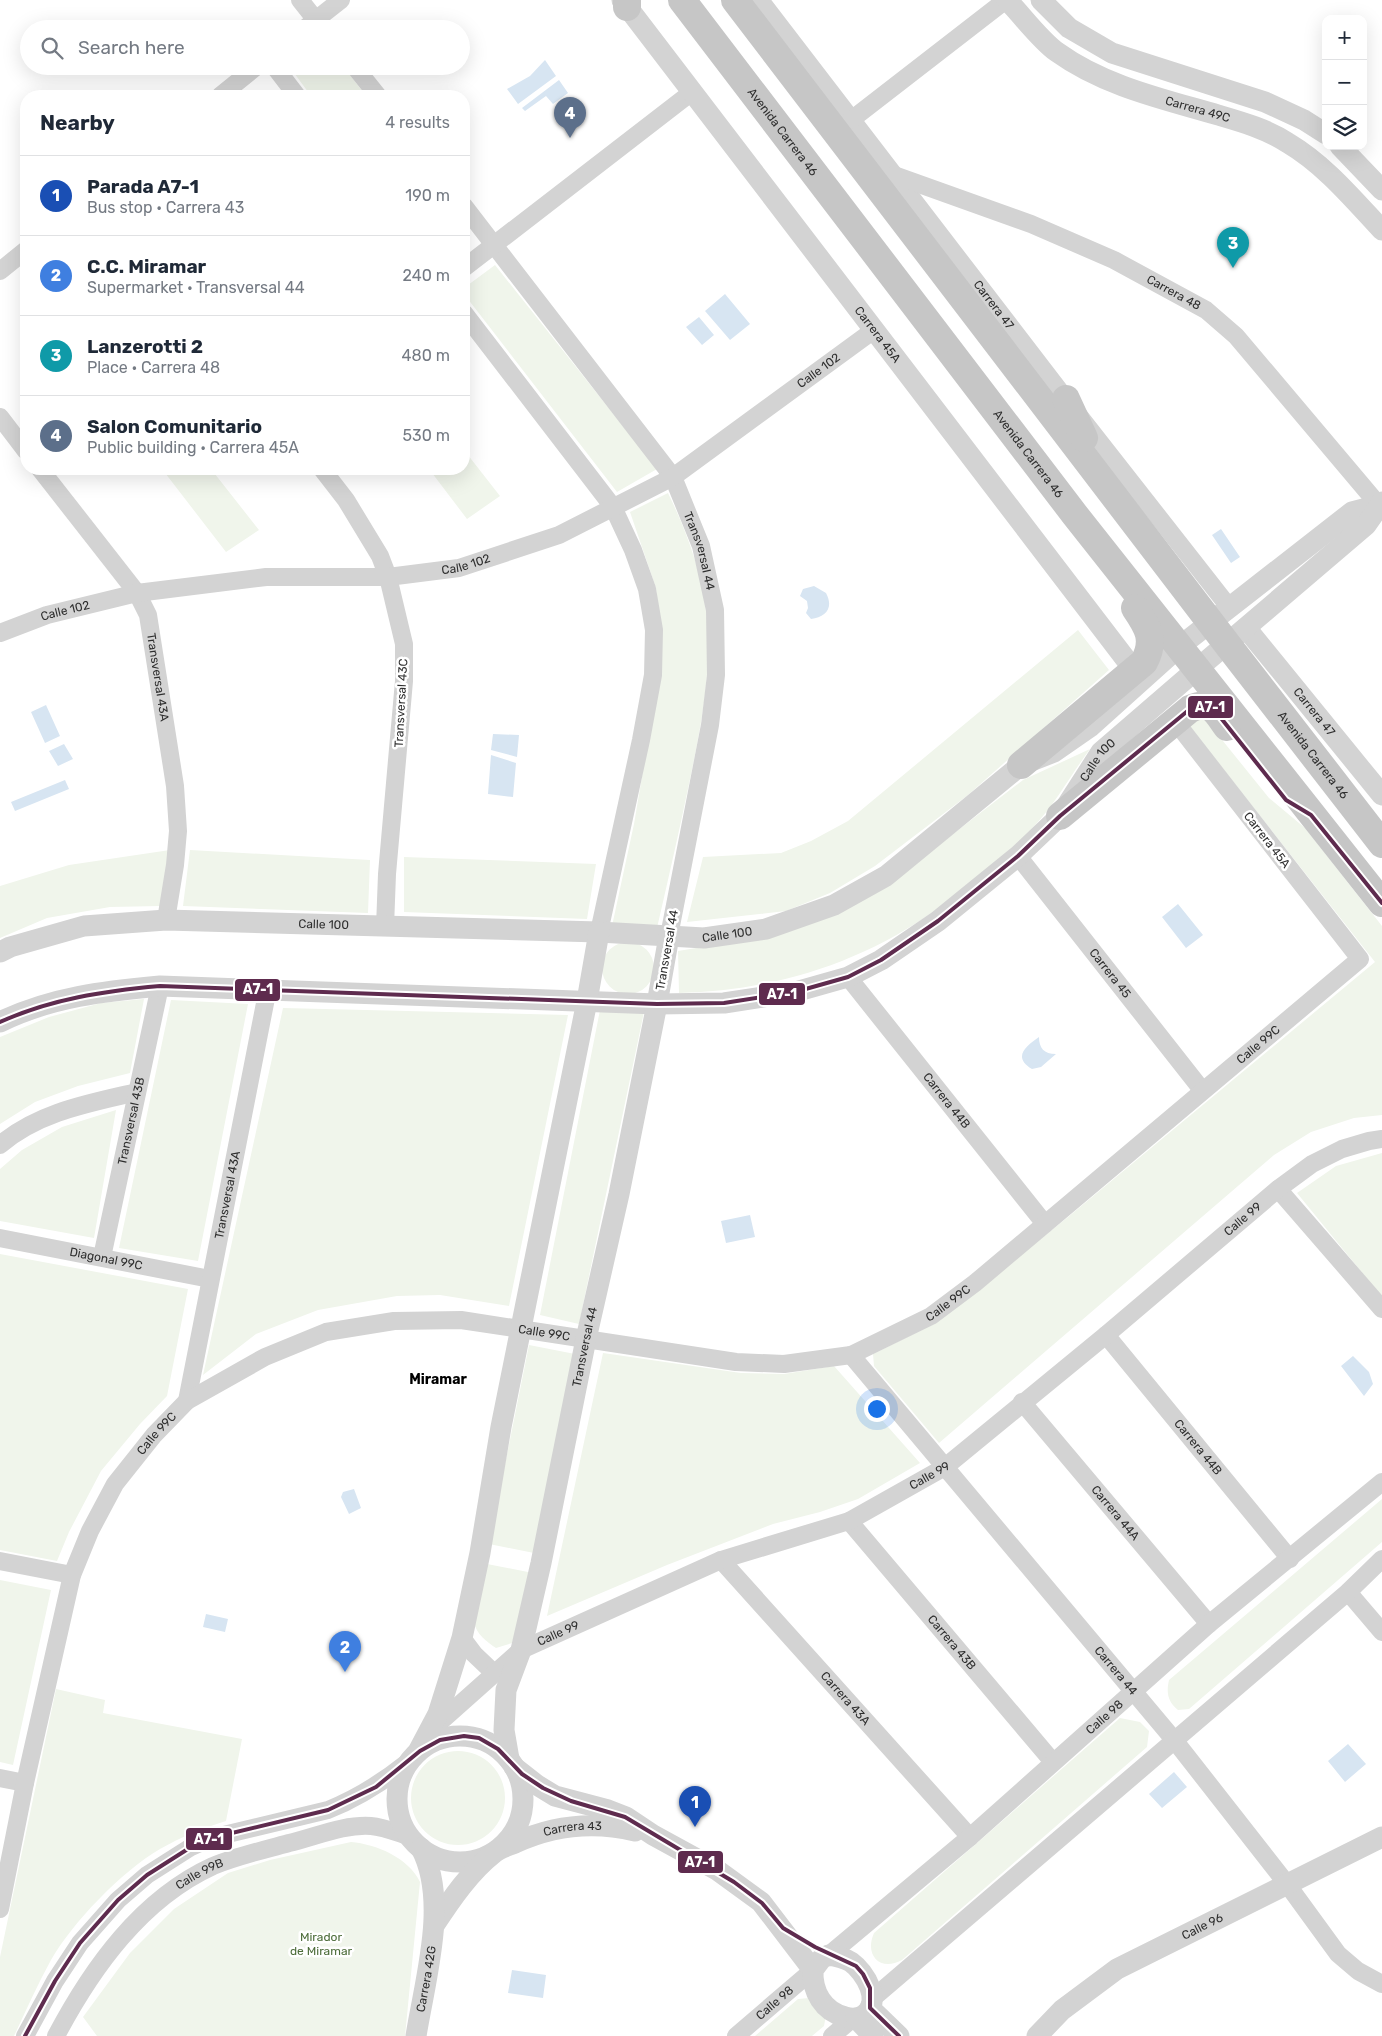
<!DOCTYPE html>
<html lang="en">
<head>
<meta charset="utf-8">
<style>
	:root { --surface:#fff; --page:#f2f2f3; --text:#1f2937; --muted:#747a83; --line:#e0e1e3; --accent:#777 }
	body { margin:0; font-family:Rubik,sans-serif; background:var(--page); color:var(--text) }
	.controls { position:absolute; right:15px; top:15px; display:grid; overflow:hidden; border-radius:10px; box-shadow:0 5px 20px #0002 }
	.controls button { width:45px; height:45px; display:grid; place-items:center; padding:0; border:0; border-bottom:1px solid var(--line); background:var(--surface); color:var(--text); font:25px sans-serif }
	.you { position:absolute; left:876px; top:1408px; width:18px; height:18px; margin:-12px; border:4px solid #fff; border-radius:50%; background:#1a73e8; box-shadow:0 0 0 8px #1a73e833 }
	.badge { display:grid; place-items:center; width:32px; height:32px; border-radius:50%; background:var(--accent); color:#fff; font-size:16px; font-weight:700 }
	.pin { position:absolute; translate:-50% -41px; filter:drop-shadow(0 1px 2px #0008) }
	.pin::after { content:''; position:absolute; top:26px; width:18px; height:15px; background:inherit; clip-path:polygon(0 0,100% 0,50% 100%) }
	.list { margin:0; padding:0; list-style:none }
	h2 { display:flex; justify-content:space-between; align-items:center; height:65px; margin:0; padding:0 20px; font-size:21px }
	h2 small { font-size:16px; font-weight:400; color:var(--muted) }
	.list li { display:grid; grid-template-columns:32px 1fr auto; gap:15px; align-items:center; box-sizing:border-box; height:80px; padding:0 20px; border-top:1px solid var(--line) }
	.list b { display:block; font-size:19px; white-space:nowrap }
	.list p { margin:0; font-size:16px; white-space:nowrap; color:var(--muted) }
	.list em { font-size:16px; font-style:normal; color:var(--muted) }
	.icon { flex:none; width:28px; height:28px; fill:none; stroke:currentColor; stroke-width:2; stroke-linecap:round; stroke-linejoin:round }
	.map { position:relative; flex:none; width:1382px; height:2036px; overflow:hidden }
	.search { position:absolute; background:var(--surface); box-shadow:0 5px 20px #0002; left:20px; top:20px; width:450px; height:55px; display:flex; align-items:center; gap:12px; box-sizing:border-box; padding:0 18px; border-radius:28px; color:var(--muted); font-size:19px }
	.panel { position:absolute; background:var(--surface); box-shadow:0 5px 20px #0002; left:20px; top:90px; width:450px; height:385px; border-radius:20px }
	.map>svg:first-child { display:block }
	.green { fill:#f0f5eb }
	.water { fill:#d7e5f2 }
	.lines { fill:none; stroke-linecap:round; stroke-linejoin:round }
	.minor { stroke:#d3d3d3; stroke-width:18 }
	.tertiary { stroke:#d3d3d3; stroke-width:21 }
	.primary { stroke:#c6c6c6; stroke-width:28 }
	.bus-1-casing { stroke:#fff; stroke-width:8 }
	.bus-1 { stroke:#5e2b4e; stroke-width:4 }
	.labels { text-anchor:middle; stroke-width:5; stroke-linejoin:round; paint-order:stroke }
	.street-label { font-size:12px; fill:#2e2e2e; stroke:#fff }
	.park-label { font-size:12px; fill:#4c6c39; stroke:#fff }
	.neighbourhood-label { font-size:14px; font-weight:bold; fill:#000; stroke:#fff }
	.line-badge { stroke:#fff; stroke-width:2 }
	.badge-label { font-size:14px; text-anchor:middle; font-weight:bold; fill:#fff }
</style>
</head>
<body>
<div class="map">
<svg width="1382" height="2036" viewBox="0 0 1382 2036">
	<rect width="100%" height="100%" fill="#fff"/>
	<path class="green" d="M 289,66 L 343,66 L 366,96 L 311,96 Z
		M 495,265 L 657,469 L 617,492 L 464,294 L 464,288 Z
		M 464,450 L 500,496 L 467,519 L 429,469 L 464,469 Z
		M 162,469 L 211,469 L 259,530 L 226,552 Z
		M 668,493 C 686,530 701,570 706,611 C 713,669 701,727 689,784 C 679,832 668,880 657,928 L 612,926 L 634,824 L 660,670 L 660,630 L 656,588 L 630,512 Z
		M 1078,630 L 1109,670 L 968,795 L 875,866 L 830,893 L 786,911 L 687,922 L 703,857 L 781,853 L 811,841 L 848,821 Z
		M 1198,718 L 1206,720 L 1269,798 L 1305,828 L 1382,926 L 1382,1115 L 1354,1118 L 1311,1132 L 1274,1155 L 939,1443 L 874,1366 L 873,1354 L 936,1323 L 1068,1217 L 1375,962 L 1187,723 Z
		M 1090,749 C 1072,773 1057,801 1037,823 C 1020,843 998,859 978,876 C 964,887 951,899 937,909 C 861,964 771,991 679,993 L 678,951 L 768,936 L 878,892 L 1023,780 Z
		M 170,850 L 161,906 L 110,907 L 47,918 L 0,938 L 0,886 L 69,865 Z
		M 190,850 L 370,860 L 368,913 L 183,906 Z
		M 404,857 L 596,864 L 587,919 L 404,912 Z
		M602 968a26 26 0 1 1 52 0a26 26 0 1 1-52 0Z
		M 144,999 L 130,1073 L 78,1086 L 35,1102 L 0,1124 L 0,1037 L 49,1017 L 101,1003 Z
		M 171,1000 L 248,1004 L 198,1261 L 119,1248 Z
		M 283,1008 L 568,1015 L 509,1306 L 440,1295 L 397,1296 L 318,1310 L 256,1334 L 203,1375 Z
		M 600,1010 L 644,1012 L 579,1324 L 540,1315 Z
		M 116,1110 L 94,1238 L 0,1221 L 0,1169 L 22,1150 L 62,1127 Z
		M 1382,1153 L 1382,1297 L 1297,1193 L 1336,1166 Z
		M 0,1254 L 188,1289 L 167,1396 L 140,1424 L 101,1471 L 69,1532 L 57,1561 L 0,1550 Z
		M 529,1345 L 575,1354 L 534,1553 L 489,1544 Z
		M 603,1353 L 741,1373 L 784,1374 L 834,1366 L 920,1463 L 858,1499 L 820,1512 L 773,1524 L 667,1565 L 547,1616 Z
		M 1382,1499 L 1382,1542 L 1189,1709 L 1178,1710 C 1168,1702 1166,1693 1169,1680 Z
		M 487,1564 L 533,1573 L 512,1643 L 496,1648 C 487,1642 476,1634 474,1622 C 473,1613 485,1575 487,1564 Z
		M 0,1580 L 51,1590 L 13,1765 L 0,1762 Z
		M 56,1689 L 105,1700 L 103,1713 L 242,1739 L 226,1821 C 203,1828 181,1837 160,1849 C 122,1871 72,1923 51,1960 C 37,1985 26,2011 14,2036 L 0,2036 L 0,1957 Z
		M 1120,1718 L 1140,1722 L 1149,1731 L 1147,1747 L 902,1960 C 880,1972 864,1955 874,1933 Z
		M411 1798a47 47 0 1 1 94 0a47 47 0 1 1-94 0Z
		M 351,1842 C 376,1844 409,1858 420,1882 L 405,2036 L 97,2036 L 83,2017 L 130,1953 L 174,1909 L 228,1873 L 270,1860 Z
		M 809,1998 L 826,2015 L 824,2026 L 812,2036 L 755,2036 L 798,1999 Z"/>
	<path class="water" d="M 545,60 L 556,76 L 518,104 L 507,89 L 530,76 Z
		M 559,80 L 568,93 L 553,104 L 546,96 L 525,111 L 522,108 Z
		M 725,294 L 750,324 L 730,340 L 705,311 Z
		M 699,317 L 714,335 L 702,345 L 686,327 Z
		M 1221,529 L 1240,557 L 1231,563 L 1212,535 Z
		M 814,586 L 826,593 C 834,608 826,617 811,619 L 806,613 L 808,608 L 807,601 L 800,596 L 803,589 Z
		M 46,705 L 60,736 L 45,743 L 31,712 Z
		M 493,734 L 519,735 L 517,757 L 491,750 Z
		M 64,744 L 73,759 L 58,766 L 49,751 Z
		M 491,755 L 516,763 L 513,797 L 488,794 Z
		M 65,780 L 69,789 L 15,811 L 11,802 Z
		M 1178,904 L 1203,935 L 1186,948 L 1162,917 Z
		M 1039,1037 C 1039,1048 1044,1054 1056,1054 L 1041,1067 L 1032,1069 C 1012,1057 1026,1046 1039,1037 Z
		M 750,1215 L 755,1237 L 726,1243 L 721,1221 Z
		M 1353,1356 L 1369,1372 L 1373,1384 L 1364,1396 L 1341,1366 Z
		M 354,1489 L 361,1508 L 349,1514 L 341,1497 L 343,1492 Z
		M 206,1614 L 228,1619 L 225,1632 L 203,1627 Z
		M 1348,1744 L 1366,1764 L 1345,1782 L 1328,1761 Z
		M 1174,1772 L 1187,1787 L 1162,1808 L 1149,1794 Z
		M 512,1970 L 546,1975 L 543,1998 L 508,1993 Z"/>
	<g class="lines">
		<g class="minor">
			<path d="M 300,0 L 323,29"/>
			<path id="s1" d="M 760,0 L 1066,399 L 1229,607"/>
			<path d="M 304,29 L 341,0"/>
			<path d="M 274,66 L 297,96"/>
			<path d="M 354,66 L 378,96"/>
			<path d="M 220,96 L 257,66"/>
			<path d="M 851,120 L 1006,0"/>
			<path id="s2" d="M 894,175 L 1031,224 L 1114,260 L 1206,310 L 1236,336 L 1382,509"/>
			<path id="s3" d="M 464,206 L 673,477 L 701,546 L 715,610 L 716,675 L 710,725 L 669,936"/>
			<path d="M 464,268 L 692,92"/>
			<path d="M 0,271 L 26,250"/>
			<path d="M 464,313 L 613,507 L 633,550 L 647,589 L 654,630 L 653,675 L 641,740 L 599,932"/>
			<path d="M 0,417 L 26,451"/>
			<path id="s4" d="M 40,469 L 137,593 L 148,615 L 175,786 L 178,831 L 175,865 L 166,920"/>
			<path d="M 322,469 L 346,500 L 380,556 L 388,577 L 404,644 L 404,681 L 387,874 L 385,927"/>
			<path id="s5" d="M 0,633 L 47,615 L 137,593 L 266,577 L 388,577 L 459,568 L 559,535 L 673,477 L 874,330"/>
			<path id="s6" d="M 1018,856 L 1202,1090"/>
			<path id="s7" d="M 848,977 L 1045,1224"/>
			<path d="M 0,1145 C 38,1112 90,1103 137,1092"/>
			<path d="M 1278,1189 L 1382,1309"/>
			<path id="s8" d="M 0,1238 L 210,1279"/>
			<path id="s9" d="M 102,1257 L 160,986"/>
			<path id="s10" d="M 1106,1335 L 1290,1559"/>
			<path id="s11" d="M 851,1355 L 1175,1741 L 1287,1884 L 1338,1954 L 1358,1971 L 1382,1984"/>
			<path id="s12" d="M 187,1401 L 268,988"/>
			<path id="s13" d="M 1022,1402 L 1209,1624"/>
			<path id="s14" d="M 849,1521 L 1053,1762"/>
			<path id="s15" d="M 721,1560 L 970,1837"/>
			<path d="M 0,1561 L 72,1575"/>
			<path d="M 1348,1592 L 1382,1632"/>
			<path d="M 462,1638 L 474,1654 L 494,1673"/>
			<path id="s16" d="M 431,1730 L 521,1650 L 721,1560 L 849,1521 L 945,1467 L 1106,1335 L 1278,1189 L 1312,1164 L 1342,1149 L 1369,1141 L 1382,1139"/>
			<path d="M 0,1778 L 25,1783"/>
			<path id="s17" d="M 0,1909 L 25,1783 L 72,1575 L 90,1531 L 115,1484 L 154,1435 L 187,1401 L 265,1357 L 326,1332 L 394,1321 L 461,1320 L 736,1362 L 784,1364 L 851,1355 L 931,1316 L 975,1283 L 1360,959 L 1175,721"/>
			<path id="s18" d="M 829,1955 L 970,1837 L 1209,1624 L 1382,1482"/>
			<path d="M 872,1999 L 1348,1592 L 1382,1559"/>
			<path d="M 25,2036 L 55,1981 L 80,1943 L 118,1900 L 147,1875 L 191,1847 L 211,1838 L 328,1810 C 358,1798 383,1782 408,1762"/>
			<path id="s19" d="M 56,2036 C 92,1968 141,1899 213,1866 C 237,1856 264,1850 289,1843 C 315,1837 344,1824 371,1826 C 384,1827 398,1833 411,1837"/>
			<path id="s20" d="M 736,2036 L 813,1970"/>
			<path d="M 832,2036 L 852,2019"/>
		</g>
		<g class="tertiary">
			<path id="s21" d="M 622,0 L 1134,670"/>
			<path id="s22" d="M 1007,0 C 1022,15 1040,40 1057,52 C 1104,86 1163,99 1218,115 C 1242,122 1267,129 1288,143 C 1325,165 1353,199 1382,230"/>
			<path d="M 1041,0 L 1069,28 L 1112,53 L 1265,102 L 1304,120 L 1326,134"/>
			<path d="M 1340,146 L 1382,190"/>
			<path id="s23" d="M 1246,628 L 1382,795"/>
			<path id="s24" d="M 0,952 L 10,947 L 84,926 L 166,920 L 599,932 L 704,938 L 766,929 L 834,905 L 886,876 L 1021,765 L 1054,752 L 1090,727 L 1179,647 L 1352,512 L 1379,505"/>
			<path id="s25" d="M 0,1022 C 51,997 105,991 160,986 L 657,1004 L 724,1003 L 795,992 L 848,977 L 881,960 L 938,921 L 1018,856 L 1060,816 L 1101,752 L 1196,670 L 1366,525 L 1382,502"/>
			<circle cx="460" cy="1799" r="63"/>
			<path d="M 419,1750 L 438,1714 L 462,1638 L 480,1553 L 501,1427 L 587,1001 L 599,932"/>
			<path id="s26" d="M 509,1759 L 504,1730 L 506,1690 L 521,1650 L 541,1563 L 586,1339 L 619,1194 L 657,1004 L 669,936"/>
			<path d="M 514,1767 L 537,1785 L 555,1796 L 608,1810 L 626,1817 L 653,1835 L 717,1870 L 761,1902 L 813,1970"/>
			<path id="s27" d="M 435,1924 C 452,1898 470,1872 494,1853 C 500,1848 508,1846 515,1843 C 554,1825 593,1821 635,1831"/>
			<path d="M 829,1955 C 836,1956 844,1958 851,1962 C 865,1972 883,2002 864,2015 C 858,2019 851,2019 845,2017 C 823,2011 812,1992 813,1970 L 822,1958 Z"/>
			<path d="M 870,2008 L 899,2036"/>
			<path d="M 856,2018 L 873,2036"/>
			<path id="s28" d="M 416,2036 C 425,1979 449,1901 421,1848"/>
			<path id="s29" d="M 1037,2036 L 1062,2010 L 1117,1969 L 1382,1837"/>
		</g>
		<g class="primary">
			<path id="s30" d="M 682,0 L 1075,515 L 1382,903"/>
			<path id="s31" d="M 735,0 L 1227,644 L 1382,844"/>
			<path d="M 627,7 L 627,0"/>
			<path d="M 1066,399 L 1084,438"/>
			<path d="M 1021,765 L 1144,662 C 1156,640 1148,627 1135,608"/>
			<path d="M 1060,816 L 1190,709 C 1211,699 1216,712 1227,727"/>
		</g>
		<g class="bus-1-casing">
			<path id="bus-1" d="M 0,1022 C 51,999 104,991 160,986 L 657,1004 L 724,1003 L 795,992 L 848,977 L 881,960 L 938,921 L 1018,856 L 1060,816 L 1190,709 L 1202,705 L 1213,708 L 1286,800 L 1311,815 L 1382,903
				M 25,2036 L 55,1981 L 80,1943 L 118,1900 L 147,1875 L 191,1847 L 211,1838 L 328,1810 L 376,1787 L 420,1751 L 440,1740 L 464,1736 L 479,1738 L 498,1749 L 522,1774 L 543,1788 L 571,1801 L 625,1817 L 734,1882 L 762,1903 L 783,1928 L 815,1947 L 856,1966 L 863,1974 L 870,1988 L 870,2008 L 899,2036"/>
		</g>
		<use href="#bus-1" class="bus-1"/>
	</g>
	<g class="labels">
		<g class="street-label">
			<text dy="4" stroke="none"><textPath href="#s22" startOffset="225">Carrera 49C</textPath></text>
			<text dy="4" stroke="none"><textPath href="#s30" startOffset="166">Avenida Carrera 46</textPath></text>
			<text dy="4" stroke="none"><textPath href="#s2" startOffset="304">Carrera 48</textPath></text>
			<text dy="4" stroke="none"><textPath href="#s1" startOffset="384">Carrera 47</textPath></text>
			<text dy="4" stroke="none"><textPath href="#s21" startOffset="421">Carrera 45A</textPath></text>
			<text dy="4" stroke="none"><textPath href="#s5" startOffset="880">Calle 102</textPath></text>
			<text dy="4" stroke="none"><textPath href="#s30" startOffset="571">Avenida Carrera 46</textPath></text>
			<text dy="4" stroke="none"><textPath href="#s3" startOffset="421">Transversal 44</textPath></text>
			<text dy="4" stroke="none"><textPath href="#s5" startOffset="474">Calle 102</textPath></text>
			<text dy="4" stroke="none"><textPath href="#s5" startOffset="69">Calle 102</textPath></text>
			<text dy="4" stroke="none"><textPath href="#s4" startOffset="245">Transversal 43A</textPath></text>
			<text transform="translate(401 703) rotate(-87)" y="4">Transversal 43C</text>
			<text dy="4" stroke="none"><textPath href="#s23" startOffset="108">Carrera 47</textPath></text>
			<text dy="4" stroke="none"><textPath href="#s31" startOffset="951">Avenida Carrera 46</textPath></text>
			<text dy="4" stroke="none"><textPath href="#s25" startOffset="1191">Calle 100</textPath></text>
			<text transform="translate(1267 840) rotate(52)" y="4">Carrera 45A</text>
			<text dy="4" stroke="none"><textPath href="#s24" startOffset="328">Calle 100</textPath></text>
			<text dy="4" stroke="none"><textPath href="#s24" startOffset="732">Calle 100</textPath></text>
			<text transform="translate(667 950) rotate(-80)" y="4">Transversal 44</text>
			<text dy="4" stroke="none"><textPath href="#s6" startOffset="149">Carrera 45</textPath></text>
			<text dy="4" stroke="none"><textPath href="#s17" startOffset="1752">Calle 99C</textPath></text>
			<text dy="4" stroke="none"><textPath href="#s7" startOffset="158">Carrera 44B</textPath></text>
			<text dy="4" stroke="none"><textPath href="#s9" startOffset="139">Transversal 43B</textPath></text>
			<text dy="4" stroke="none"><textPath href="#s12" startOffset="210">Transversal 43A</textPath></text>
			<text dy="4" stroke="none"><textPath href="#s16" startOffset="971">Calle 99</textPath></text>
			<text dy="4" stroke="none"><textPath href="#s8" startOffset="108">Diagonal 99C</textPath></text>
			<text dy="4" stroke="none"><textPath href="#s17" startOffset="1348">Calle 99C</textPath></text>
			<text dy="4" stroke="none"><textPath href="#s17" startOffset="928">Calle 99C</textPath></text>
			<text dy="4" stroke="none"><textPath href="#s26" startOffset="422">Transversal 44</textPath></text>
			<text dy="4" stroke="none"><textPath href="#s17" startOffset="508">Calle 99C</textPath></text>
			<text dy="4" stroke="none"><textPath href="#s10" startOffset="145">Carrera 44B</textPath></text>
			<text dy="4" stroke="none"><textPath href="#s16" startOffset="566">Calle 99</textPath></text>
			<text dy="4" stroke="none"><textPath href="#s13" startOffset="145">Carrera 44A</textPath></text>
			<text dy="4" stroke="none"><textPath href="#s16" startOffset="161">Calle 99</textPath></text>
			<text dy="4" stroke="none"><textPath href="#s14" startOffset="159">Carrera 43B</textPath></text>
			<text dy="4" stroke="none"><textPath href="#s11" startOffset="412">Carrera 44</textPath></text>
			<text dy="4" stroke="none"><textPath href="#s15" startOffset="186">Carrera 43A</textPath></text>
			<text dy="4" stroke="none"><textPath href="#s18" startOffset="364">Calle 98</textPath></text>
			<text dy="4" stroke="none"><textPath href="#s27" startOffset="176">Carrera 43</textPath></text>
			<text dy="4" stroke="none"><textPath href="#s19" startOffset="220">Calle 99B</textPath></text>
			<text dy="4" stroke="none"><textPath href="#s29" startOffset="200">Calle 96</textPath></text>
			<text dy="4" stroke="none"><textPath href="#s28" startOffset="58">Carrera 42G</textPath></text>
			<text dy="4" stroke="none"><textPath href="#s20" startOffset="51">Calle 98</textPath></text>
		</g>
		<g class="park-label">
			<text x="321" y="1941">Mirador<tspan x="321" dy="14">de Miramar</tspan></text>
		</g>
		<g class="neighbourhood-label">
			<text x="438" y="1384">Miramar</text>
		</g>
	</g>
	<g class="line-badge">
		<rect x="1187" y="695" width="47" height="24" rx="5" fill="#5e2b4e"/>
		<rect x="234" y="978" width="47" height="24" rx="5" fill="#5e2b4e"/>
		<rect x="758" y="982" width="48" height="24" rx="5" fill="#5e2b4e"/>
		<rect x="185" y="1827" width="48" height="24" rx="5" fill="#5e2b4e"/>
		<rect x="677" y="1850" width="47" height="24" rx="5" fill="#5e2b4e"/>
	</g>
	<g class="badge-label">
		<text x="1210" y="712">A7-1</text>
		<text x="258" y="994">A7-1</text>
		<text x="782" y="999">A7-1</text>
		<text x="209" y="1844">A7-1</text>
		<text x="700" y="1867">A7-1</text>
	</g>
</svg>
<div class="controls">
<button>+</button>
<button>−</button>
<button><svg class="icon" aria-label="layers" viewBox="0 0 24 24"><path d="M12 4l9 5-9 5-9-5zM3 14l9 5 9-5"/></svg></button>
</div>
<div class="you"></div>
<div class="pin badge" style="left:695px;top:1827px;background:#1a4fb4">1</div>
<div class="pin badge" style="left:345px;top:1672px;background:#3f7fe0">2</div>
<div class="pin badge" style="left:1233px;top:268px;background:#0f9aa8">3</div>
<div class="pin badge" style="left:570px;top:138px;background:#5c6f8a">4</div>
<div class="search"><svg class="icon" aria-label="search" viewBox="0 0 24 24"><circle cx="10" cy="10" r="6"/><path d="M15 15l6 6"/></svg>Search here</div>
<section class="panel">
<h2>Nearby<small>4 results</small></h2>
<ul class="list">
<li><span class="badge" style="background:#1a4fb4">1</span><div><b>Parada A7-1</b><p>Bus stop · Carrera 43</p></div><em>190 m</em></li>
<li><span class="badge" style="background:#3f7fe0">2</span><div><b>C.C. Miramar</b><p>Supermarket · Transversal 44</p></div><em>240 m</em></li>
<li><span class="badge" style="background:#0f9aa8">3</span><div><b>Lanzerotti 2</b><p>Place · Carrera 48</p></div><em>480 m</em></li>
<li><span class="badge" style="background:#5c6f8a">4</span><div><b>Salon Comunitario</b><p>Public building · Carrera 45A</p></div><em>530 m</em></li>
</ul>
</section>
</div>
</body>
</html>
